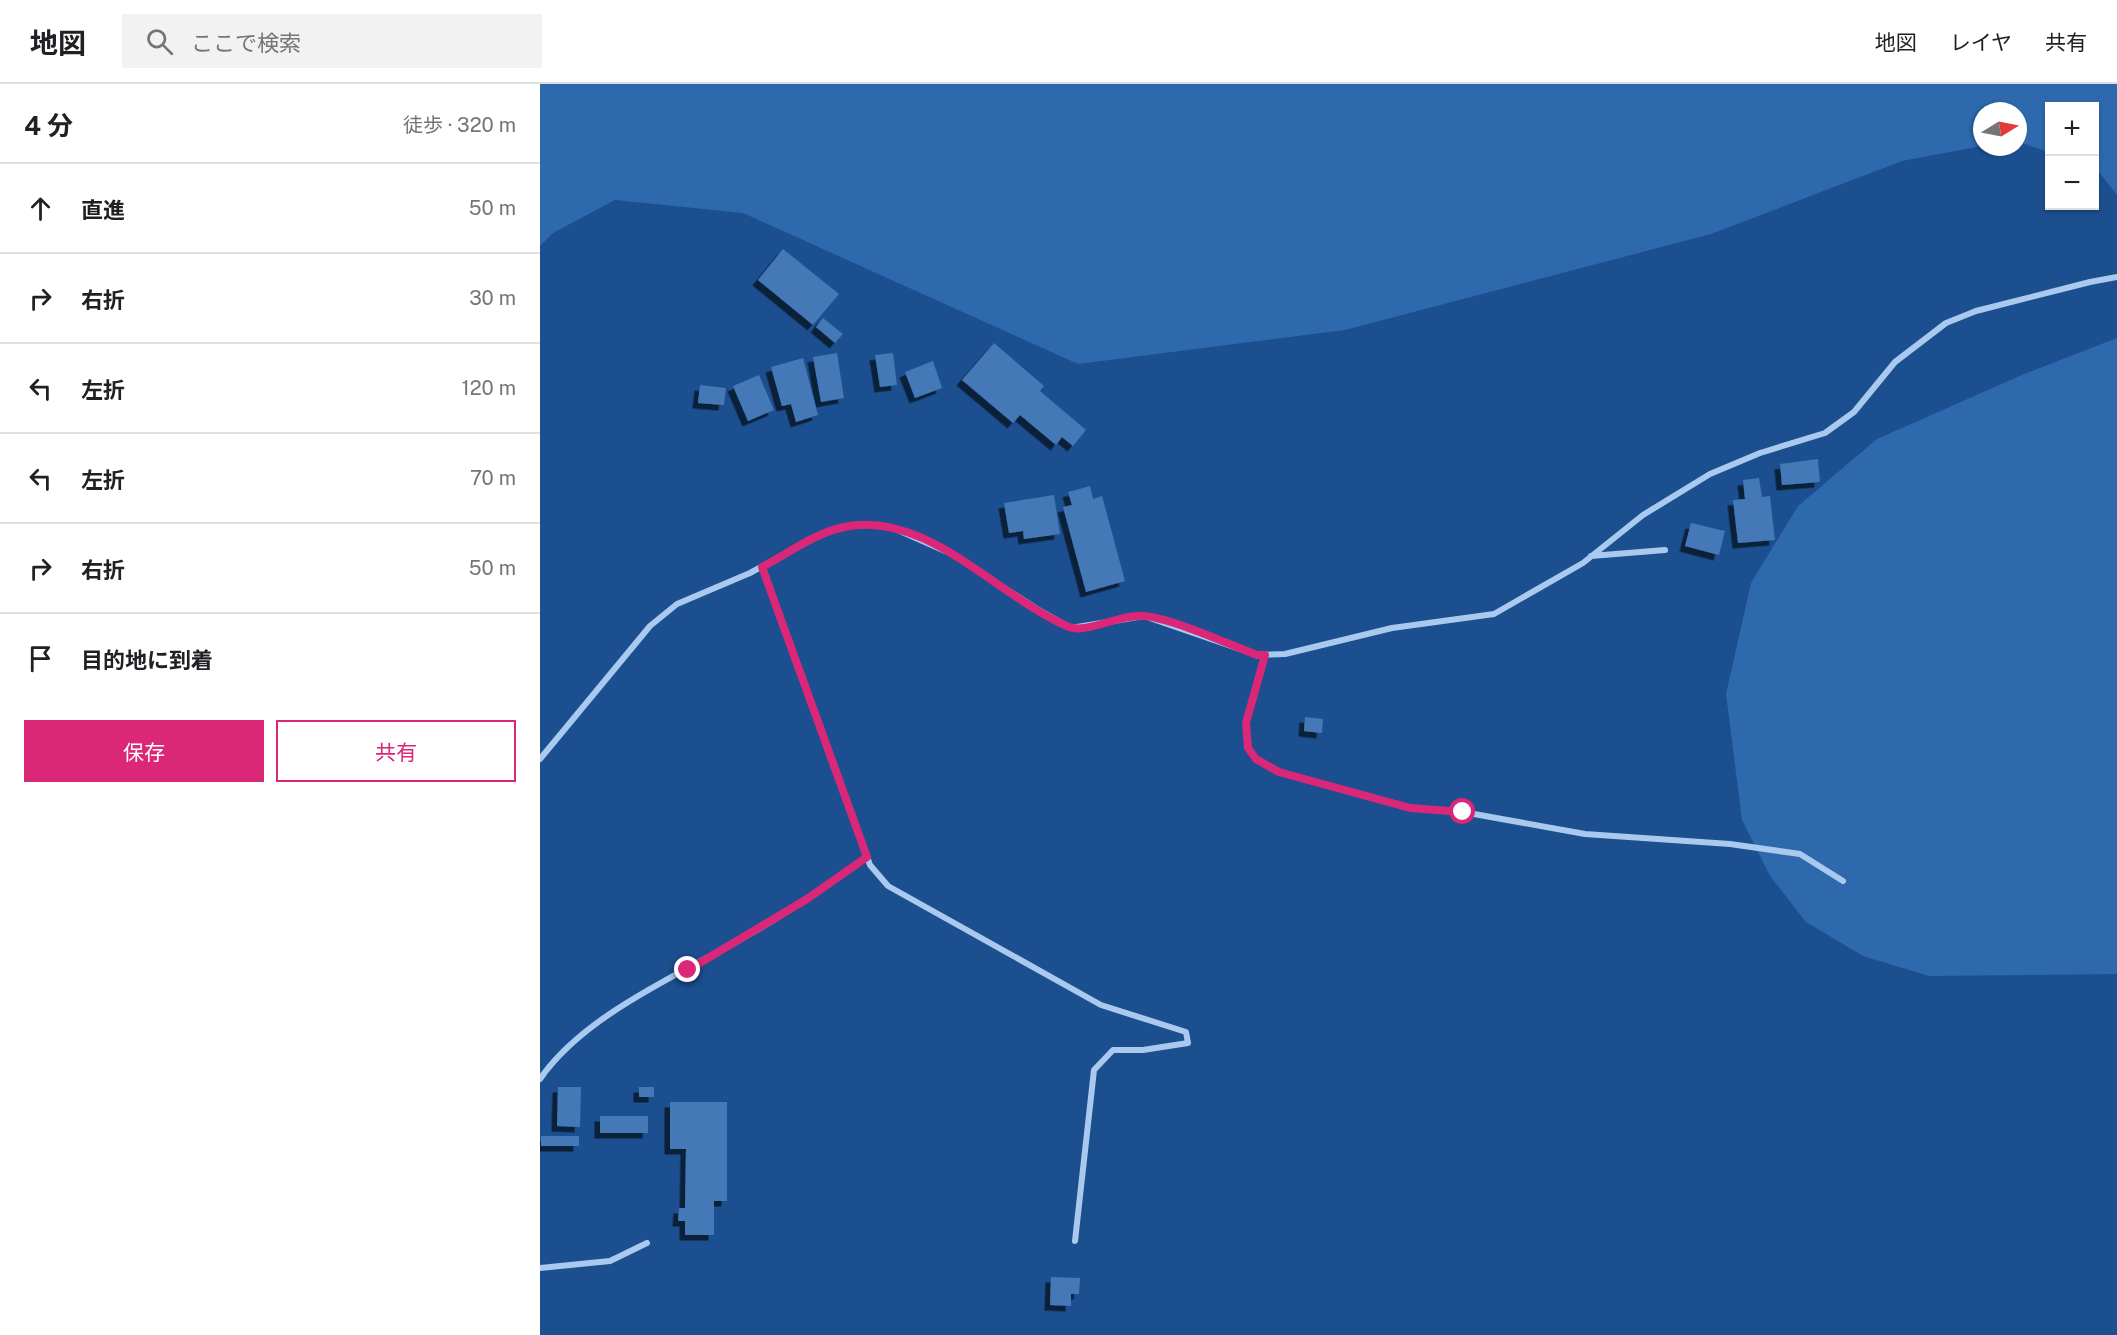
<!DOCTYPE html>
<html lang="ja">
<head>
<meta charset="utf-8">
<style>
	:root { --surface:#fff; --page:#f2f2f2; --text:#202124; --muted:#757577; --line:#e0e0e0; --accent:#db2777 }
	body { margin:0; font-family:"Public Sans","Noto Sans JP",sans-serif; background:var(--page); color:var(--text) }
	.controls { position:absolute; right:18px; top:18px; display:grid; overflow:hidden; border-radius:0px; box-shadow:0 2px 4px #0004 }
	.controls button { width:54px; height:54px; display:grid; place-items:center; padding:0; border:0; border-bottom:2px solid var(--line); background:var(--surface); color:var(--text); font:30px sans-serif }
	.compass { position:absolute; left:1433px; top:18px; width:54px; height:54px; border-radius:50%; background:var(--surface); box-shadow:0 2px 4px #0004; rotate:80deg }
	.stop { position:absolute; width:18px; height:18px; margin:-14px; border:4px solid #db2777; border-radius:50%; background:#fff }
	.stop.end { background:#db2777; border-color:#fff; box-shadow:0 2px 6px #0008 }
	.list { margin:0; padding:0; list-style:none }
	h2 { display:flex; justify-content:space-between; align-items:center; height:78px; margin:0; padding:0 24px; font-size:26px }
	h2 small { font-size:20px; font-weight:400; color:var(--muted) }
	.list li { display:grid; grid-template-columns:39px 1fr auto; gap:18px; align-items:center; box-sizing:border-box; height:90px; padding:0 24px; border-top:2px solid var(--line) }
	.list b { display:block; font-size:22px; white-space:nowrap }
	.list em { font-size:20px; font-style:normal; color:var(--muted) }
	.actions { display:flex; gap:12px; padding:18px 24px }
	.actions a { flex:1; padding:14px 0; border:2px solid var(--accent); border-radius:0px; text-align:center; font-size:21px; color:var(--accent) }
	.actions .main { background:var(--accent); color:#fff }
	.icon { flex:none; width:33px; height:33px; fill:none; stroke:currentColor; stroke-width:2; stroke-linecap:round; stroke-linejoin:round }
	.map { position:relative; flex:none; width:1577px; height:1251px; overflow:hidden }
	header { display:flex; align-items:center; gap:36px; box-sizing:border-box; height:84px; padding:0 30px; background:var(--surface); border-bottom:2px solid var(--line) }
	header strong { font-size:28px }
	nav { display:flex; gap:33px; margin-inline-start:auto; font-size:21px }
	.search { width:420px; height:54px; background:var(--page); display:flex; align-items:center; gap:15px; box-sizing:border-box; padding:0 21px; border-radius:0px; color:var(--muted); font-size:22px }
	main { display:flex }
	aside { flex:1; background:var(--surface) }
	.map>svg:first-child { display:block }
	.green { fill:#2e69ad }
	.building { fill:#4478b7; filter:url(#shadow) }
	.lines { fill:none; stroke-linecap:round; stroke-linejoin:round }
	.minor { stroke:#a9c9ee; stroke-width:6 }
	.route { stroke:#db2777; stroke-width:8 }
</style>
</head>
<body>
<header>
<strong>地図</strong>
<div class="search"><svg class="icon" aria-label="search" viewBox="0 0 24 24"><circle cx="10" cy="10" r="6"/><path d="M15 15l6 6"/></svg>ここで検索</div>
<nav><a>地図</a><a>レイヤ</a><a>共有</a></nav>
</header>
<main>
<aside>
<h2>4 分<small>徒歩 · 320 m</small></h2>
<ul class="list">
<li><svg class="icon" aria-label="ahead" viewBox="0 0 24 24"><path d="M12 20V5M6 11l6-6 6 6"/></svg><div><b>直進</b></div><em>50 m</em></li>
<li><svg class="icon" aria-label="right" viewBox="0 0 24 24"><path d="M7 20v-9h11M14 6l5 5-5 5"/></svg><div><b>右折</b></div><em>30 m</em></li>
<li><svg class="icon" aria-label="left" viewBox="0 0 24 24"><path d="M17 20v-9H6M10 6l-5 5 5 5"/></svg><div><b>左折</b></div><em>120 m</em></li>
<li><svg class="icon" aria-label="left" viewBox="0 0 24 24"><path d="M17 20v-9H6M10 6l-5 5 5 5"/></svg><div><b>左折</b></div><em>70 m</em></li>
<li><svg class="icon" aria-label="right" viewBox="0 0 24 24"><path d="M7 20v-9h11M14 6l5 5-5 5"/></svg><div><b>右折</b></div><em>50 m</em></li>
<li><svg class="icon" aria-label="arrive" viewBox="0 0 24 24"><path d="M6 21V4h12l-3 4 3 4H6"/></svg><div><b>目的地に到着</b></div></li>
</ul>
<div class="actions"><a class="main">保存</a><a>共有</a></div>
</aside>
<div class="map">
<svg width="1577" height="1251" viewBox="0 0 1577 1251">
	<defs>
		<filter id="shadow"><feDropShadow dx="-5.5" dy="5.5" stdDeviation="0" flood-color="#0009"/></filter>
	</defs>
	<rect width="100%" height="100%" fill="#1b4f8f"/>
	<path class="green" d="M 0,0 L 1577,0 L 1577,111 L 1555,83 L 1554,22 L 1510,22 L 1509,68 L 1478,58 L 1478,27 L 1442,27 L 1442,62 L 1362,77 L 1171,150 L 805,246 L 538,280 L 203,129 L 75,116 L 13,149 L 0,162 Z
		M 1577,254 L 1577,890 L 1389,892 L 1323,872 L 1266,838 L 1230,792 L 1202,736 L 1186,610 L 1211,499 L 1258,422 L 1337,355 L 1484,290 Z"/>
	<path class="building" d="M 243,165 L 299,210 L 273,241 L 218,196 Z
		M 283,234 L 303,250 L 295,259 L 276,243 Z
		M 454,259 L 504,302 L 500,307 L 546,346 L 533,362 L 522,353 L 516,361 L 480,331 L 473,339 L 422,296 Z
		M 297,269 L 304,314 L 281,318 L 273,273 Z
		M 353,269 L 357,301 L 340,303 L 335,271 Z
		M 263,274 L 278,331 L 256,338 L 251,320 L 242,322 L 231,283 Z
		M 393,277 L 402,304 L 375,314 L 365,288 Z
		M 219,291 L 234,326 L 208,337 L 193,302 Z
		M 160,301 L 186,304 L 184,321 L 158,319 Z
		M 1278,375 L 1280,398 L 1242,401 L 1240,380 Z
		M 1219,394 L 1222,413 L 1230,412 L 1235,456 L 1198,459 L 1193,416 L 1205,415 L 1203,396 Z
		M 550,402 L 553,415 L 562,412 L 585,497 L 546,508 L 523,423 L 532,421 L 528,408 Z
		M 514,411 L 520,450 L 484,455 L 483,447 L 469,449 L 464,419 Z
		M 1151,439 L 1185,447 L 1179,471 L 1145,462 Z
		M 765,633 L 783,635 L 782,649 L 764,647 Z
		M 18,1003 L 41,1003 L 40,1043 L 17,1042 Z
		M 99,1003 L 114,1003 L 114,1013 L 99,1013 Z
		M 130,1018 L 187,1018 L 187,1117 L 174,1117 L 174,1151 L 145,1151 L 145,1137 L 138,1137 L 139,1124 L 145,1124 L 146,1065 L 130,1065 Z
		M 60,1032 L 108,1032 L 108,1049 L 60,1049 Z
		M 1,1052 L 39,1052 L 39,1062 L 1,1062 Z
		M 511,1193 L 540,1194 L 539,1210 L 531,1210 L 531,1222 L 510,1221 Z"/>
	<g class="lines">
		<path class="minor" d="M 1051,472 L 1125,466
			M 222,483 L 330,781 L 348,802 L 561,921 L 646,948 L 648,959 L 603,966 L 573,966 L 554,986 L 535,1157
			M 725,571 L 706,639 L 708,664 L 716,675 L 739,688 L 871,724 L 923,728 L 1045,750 L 1190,760 L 1260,770 L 1303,797
			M 0,675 L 110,542 L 137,520 L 210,489 L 276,453 L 302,443 L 322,440 L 353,444 L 412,470 L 497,525 L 531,544 L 604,532 L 717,571 L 745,570 L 852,544 L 954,530 L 1043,479 L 1103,431 L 1170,390 L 1220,369 L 1285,349 L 1314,328 L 1355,278 L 1406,239 L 1436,227 L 1550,198 L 1577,193
			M 0,995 C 46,928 148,887 217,846 C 255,824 291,798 327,773
			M 0,1184 L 70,1177 L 107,1159"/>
	</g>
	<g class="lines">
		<path class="route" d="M 148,886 L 267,815 L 327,773 L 222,483 C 249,469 275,449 304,443 C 386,425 459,514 529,543 C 546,550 583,529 605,532 C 637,536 685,559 717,571 L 725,571 L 706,639 L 708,664 L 716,675 L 739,688 L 870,724 L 923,728"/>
	</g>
</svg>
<div class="controls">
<button>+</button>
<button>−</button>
</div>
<svg class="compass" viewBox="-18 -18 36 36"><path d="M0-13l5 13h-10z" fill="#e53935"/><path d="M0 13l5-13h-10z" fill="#757577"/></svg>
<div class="stop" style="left:923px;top:728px"></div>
<div class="stop end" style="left:148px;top:886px"></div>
</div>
</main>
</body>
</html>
